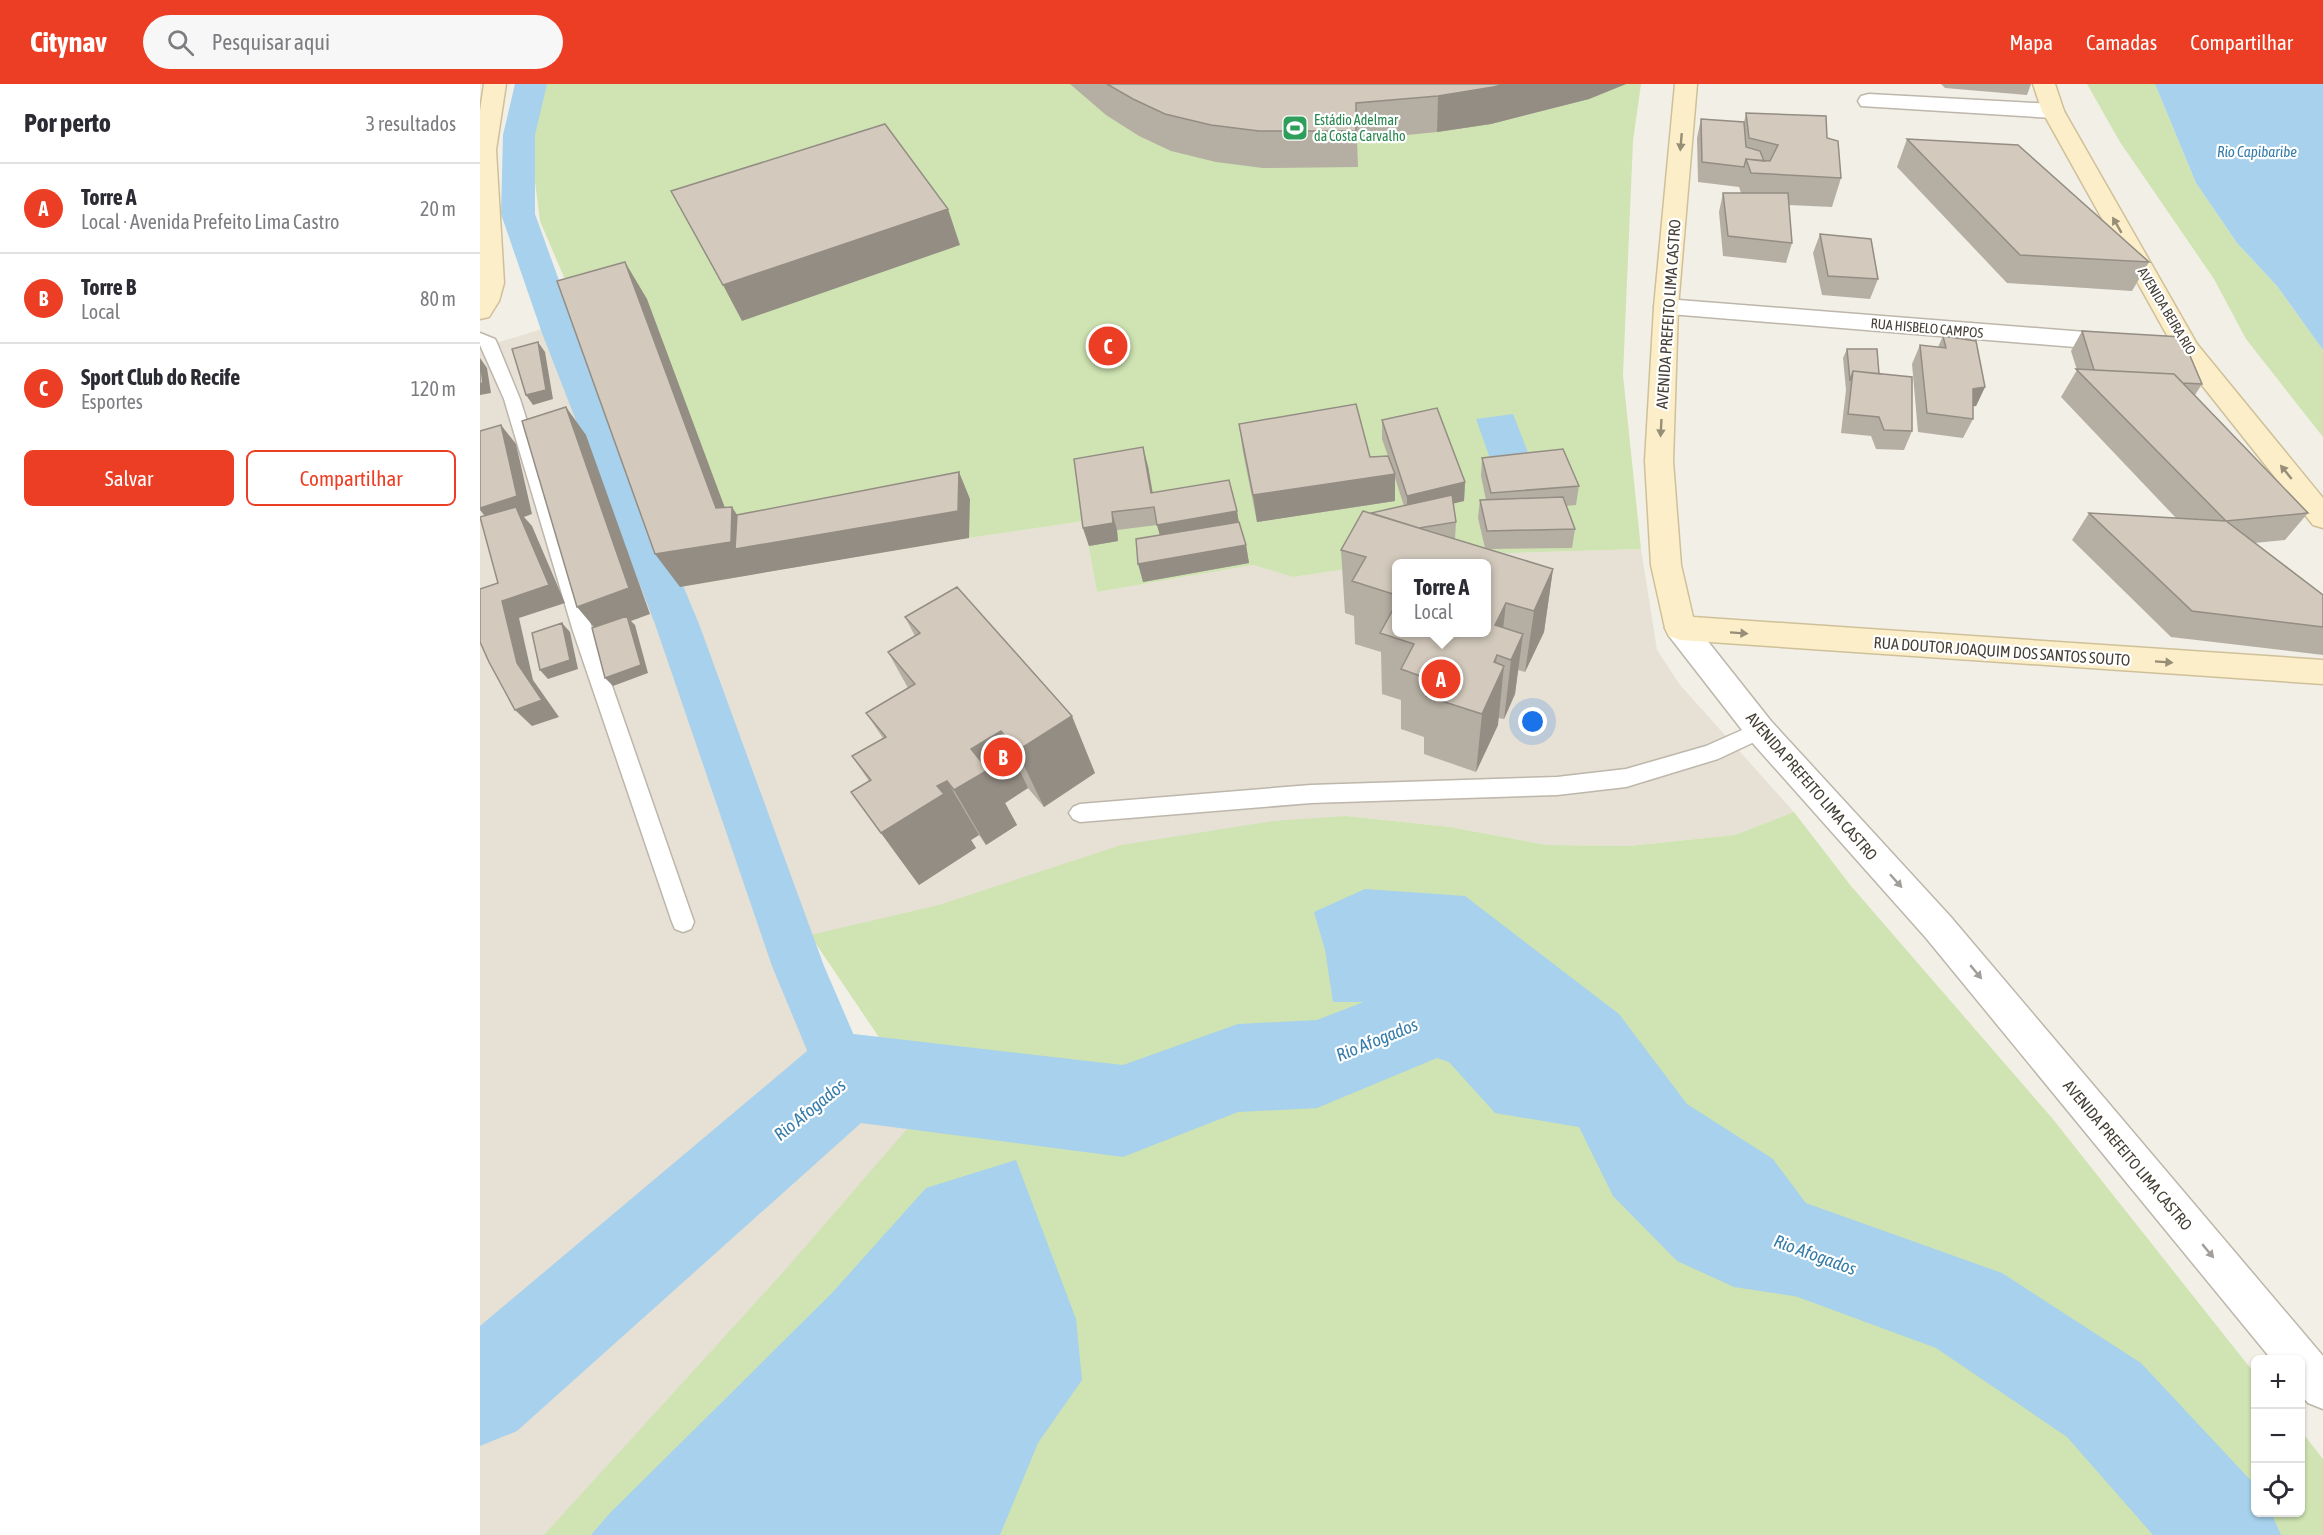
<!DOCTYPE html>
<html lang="pt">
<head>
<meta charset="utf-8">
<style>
	:root { --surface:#fff; --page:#f7f7f7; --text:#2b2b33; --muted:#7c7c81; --line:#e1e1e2; --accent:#ec3e24 }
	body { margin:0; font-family:"Asap Condensed",sans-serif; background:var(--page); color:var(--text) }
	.controls { position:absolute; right:18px; bottom:18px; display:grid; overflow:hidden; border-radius:9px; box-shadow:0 2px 4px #0004 }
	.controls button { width:54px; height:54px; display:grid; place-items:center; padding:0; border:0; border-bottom:2px solid var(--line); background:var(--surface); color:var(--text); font:30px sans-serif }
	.you { position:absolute; left:1053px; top:638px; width:21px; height:21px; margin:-15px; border:4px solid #fff; border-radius:50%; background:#1a73e8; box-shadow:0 0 0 9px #1a73e833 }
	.badge { display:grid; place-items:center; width:39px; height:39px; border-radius:50%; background:var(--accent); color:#fff; font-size:20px; font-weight:700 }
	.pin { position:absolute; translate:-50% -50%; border:3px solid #fff; box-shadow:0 2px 6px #0006 }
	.popup { position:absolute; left:912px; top:475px; width:99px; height:78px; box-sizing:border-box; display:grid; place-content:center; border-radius:9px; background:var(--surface); filter:drop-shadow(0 2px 4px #0005); font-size:20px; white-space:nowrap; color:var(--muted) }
	.popup b { font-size:22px; color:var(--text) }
	.popup::after { content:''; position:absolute; left:50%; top:100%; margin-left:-12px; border:12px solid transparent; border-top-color:var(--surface) }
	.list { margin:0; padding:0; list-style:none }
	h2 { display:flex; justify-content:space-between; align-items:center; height:78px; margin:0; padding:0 24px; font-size:26px }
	h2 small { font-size:20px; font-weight:400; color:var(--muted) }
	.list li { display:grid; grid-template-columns:39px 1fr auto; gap:18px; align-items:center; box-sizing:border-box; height:90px; padding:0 24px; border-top:2px solid var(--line) }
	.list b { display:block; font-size:22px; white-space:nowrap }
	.list p { margin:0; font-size:20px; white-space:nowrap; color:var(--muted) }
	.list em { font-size:20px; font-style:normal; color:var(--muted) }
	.actions { display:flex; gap:12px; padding:18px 24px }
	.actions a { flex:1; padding:14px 0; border:2px solid var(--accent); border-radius:9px; text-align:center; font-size:21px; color:var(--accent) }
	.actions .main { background:var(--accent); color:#fff }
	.icon { flex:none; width:33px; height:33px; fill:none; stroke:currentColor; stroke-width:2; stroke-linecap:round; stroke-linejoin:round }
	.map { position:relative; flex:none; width:1843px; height:1451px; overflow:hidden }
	header { display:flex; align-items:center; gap:36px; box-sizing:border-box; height:84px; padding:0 30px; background:var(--accent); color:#fff }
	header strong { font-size:28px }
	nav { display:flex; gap:33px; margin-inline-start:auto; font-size:21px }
	.search { width:420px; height:54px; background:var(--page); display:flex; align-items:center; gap:15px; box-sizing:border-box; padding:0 21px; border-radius:33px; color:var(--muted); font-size:22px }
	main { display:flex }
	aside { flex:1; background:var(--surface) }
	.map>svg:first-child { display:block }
	.residential { fill:#e6e0d5; fill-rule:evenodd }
	.green { fill:#cfe4b2 }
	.water { fill:#a7d1ec }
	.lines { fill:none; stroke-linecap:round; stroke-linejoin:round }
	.canal { fill:#a7d1ec; fill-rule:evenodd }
	.river { fill:#a7d1ec; fill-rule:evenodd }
	.lane-casing { stroke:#bdb6aa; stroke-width:3 }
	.street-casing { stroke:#bdb6aa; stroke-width:3 }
	.secondary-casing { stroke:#cfc099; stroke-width:3 }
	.lane { fill:#fff; fill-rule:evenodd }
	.street { fill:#fff; fill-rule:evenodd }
	.secondary { fill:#fbeec8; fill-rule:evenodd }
	.wall { fill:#b5aea3; fill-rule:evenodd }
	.shaded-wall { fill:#948d84 }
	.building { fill:#d3cabd; stroke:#948d84; stroke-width:1.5 }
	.oneway { fill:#978e78 }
	.oneway2 { fill:#a29f9a }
	.labels { text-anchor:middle; stroke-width:4.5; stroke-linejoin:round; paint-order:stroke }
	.far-leisure-label { font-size:14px; fill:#27864d; stroke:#fff; text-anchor:start }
	.far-street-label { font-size:14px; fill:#453f36; stroke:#fff }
	.far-water-label { font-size:15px; font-style:italic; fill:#367caa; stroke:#fff }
	.street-label { font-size:16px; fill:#453f36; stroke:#fff }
	.water-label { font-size:18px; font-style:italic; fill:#367caa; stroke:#fff }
</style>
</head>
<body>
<header>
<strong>Citynav</strong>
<div class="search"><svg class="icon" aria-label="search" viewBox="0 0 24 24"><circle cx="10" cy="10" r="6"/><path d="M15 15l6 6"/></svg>Pesquisar aqui</div>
<nav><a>Mapa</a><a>Camadas</a><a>Compartilhar</a></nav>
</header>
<main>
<aside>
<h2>Por perto<small>3 resultados</small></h2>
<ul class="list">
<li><span class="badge">A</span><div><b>Torre A</b><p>Local · Avenida Prefeito Lima Castro</p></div><em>20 m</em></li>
<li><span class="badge">B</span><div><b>Torre B</b><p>Local</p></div><em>80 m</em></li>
<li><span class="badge">C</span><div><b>Sport Club do Recife</b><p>Esportes</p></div><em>120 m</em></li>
</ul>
<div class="actions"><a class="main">Salvar</a><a>Compartilhar</a></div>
</aside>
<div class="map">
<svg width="1843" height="1451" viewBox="0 0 1843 1451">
	<rect width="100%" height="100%" fill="#f2efe7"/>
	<path class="residential" d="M 101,233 L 273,491 L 489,454 L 604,437 L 617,508 L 773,481 L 813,493 L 961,471 L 1161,465 L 1177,566 L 1200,601 L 1314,728 L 1255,751 L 1149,762 L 1067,761 L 970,743 L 867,732 L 330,851 L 372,984 L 428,1046 L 1598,1451 L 0,1451 L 0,264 ZM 916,480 L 1006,480 L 1006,548 L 916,548 Z"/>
	<path class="green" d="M 63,0 L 1161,0 L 1153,57 L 1143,291 L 1161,465 L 961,471 L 813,493 L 773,481 L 617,508 L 604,437 L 489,454 L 200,503 L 101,233 L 60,137 L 51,66 Z
		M 1607,0 L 1675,0 L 1716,99 L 1757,159 L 1797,202 L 1843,266 L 1843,353 L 1766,255 L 1734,195 L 1640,58 Z
		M 1314,728 L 1371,802 L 1572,1034 L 1775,1290 L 1776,1428 L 1820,1428 L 1821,1347 L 1843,1375 L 1843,1451 L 64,1451 L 306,1185 L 446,1023 L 330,851 L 459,821 L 641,761 L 793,737 L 867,732 L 970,743 L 1067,761 L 1149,762 L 1255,751 Z"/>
	<path class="water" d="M 1675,0 L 1843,0 L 1843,266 L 1797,202 L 1757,159 L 1716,99 Z
		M 1033,330 L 1049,371 L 1012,380 L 996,335 Z
		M 885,805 L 985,812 L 1139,930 L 1207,1020 L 1293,1075 L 1343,1142 L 1320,1213 L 1254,1203 L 1197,1177 L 1133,1112 L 1099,1043 L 1015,1029 L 959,967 L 892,918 L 853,918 L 845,866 L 834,828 Z
		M 536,1076 L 596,1235 L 602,1296 L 558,1359 L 520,1451 L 111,1451 L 130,1429 L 352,1209 L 446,1104 Z"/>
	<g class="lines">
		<path class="canal" d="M 35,0 L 67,0 L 55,51 L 55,130 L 98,249 L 219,540 L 344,882 L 392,993 L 384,1012 L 365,1019 L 346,1012 L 292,882 L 175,540 L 62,249 L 21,130 L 23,51 Z"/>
		<path class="river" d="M 956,890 L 1034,914 L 1066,927 L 1079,957 L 1066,987 L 1034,1000 L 957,974 L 837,1024 L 758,1028 L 643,1073 L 381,1039 L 37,1347 L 0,1362 L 0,1242 L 333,962 L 365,949 L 643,981 L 758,940 L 837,936 Z
			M 1238,1066 L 1272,1080 L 1309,1113 L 1522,1189 L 1661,1279 L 1776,1402 L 1776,1428 L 1791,1428 L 1801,1451 L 1673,1451 L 1587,1353 L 1456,1264 L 1244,1186 L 1204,1148 L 1190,1114 L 1204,1080 Z"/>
		<g class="lane-casing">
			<path id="lane" d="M 0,249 L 15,255 L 17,259 L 40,315 L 113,547 L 214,838 L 211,845 L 203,848 L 195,845 L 192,838 L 93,547 L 24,315 L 0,261 Z
				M 1280,638 L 1287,640 L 1290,646 L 1287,652 L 1238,675 L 1146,703 L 1077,711 L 831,719 L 600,738 L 593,735 L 589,729 L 593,723 L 600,720 L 831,701 L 1077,693 L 1146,685 L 1226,662 Z"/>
		</g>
		<g class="street-casing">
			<path id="street" d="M 1389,10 L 1573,20 L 1581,22 L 1584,27 L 1581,32 L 1573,34 L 1381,22 L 1378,17 L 1381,12 Z
				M 1186,215 L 1643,251 L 1652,253 L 1656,259 L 1652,265 L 1643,267 L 1177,229 L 1174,223 L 1177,217 Z
				M 1200,532 L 1211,536 L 1291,637 L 1470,832 L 1843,1272 L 1843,1325 L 1828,1319 L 1820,1310 L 1820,1276 L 1792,1276 L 1446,854 L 1269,655 L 1189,552 L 1185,544 L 1189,536 Z"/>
		</g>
		<g class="secondary-casing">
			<path id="secondary" d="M 4,0 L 26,0 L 16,66 L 24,199 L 19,217 L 9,233 L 0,235 L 0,27 Z
				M 1195,0 L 1217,0 L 1198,223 L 1193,377 L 1201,481 L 1213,533 L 1843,576 L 1843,600 L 1200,556 L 1189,552 L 1185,544 L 1171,481 L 1165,377 L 1174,223 Z
				M 1553,0 L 1575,0 L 1584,27 L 1717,260 L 1843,414 L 1843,444 L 1833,441 L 1698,271 L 1562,27 Z"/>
		</g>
		<use href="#lane" class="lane"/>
		<use href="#street" class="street"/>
		<use href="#secondary" class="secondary"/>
	</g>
	<path class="wall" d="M 590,0 L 1146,0 L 1109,15 L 1011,40 L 957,48 L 877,56 L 878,83 L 783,84 L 736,78 L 691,67 L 659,52 L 626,31 Z
		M 1461,0 L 1551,0 L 1547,11 L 1465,4 Z
		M 1266,29 L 1347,54 L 1361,94 L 1352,123 L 1309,121 L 1312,159 L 1306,179 L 1243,172 L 1239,128 L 1243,109 L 1261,109 L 1259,103 L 1218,98 L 1217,54 L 1221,35 L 1264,38 Z
		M 1427,55 L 1669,178 L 1652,207 L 1527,199 L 1417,83 Z
		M 1340,150 L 1398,195 L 1390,215 L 1342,211 L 1333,169 Z
		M 1602,247 L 1722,300 L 1715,311 L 1828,429 L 1805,456 L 1774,459 L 1843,511 L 1843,571 L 1691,553 L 1592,456 L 1609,429 L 1696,434 L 1581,313 L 1597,286 L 1591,267 Z
		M 1463,252 L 1505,303 L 1496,322 L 1493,322 L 1493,335 L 1483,354 L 1438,348 L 1432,280 L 1440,261 L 1458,263 Z
		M 1367,265 L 1432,347 L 1424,366 L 1396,365 L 1391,352 L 1361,349 L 1366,306 L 1363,274 Z
		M 902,336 L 985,398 L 984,417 L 973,419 L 976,438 L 975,455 L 1005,464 L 998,434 L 1000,416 L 1006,416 L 1001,392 L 1002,374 L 1099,402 L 1096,421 L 1086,422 L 1095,445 L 1092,464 L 1010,465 L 1073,485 L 1064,548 L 1045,588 L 1038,586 L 1035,610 L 1024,635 L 1018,634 L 1018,641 L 996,688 L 944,670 L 944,653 L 921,645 L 921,616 L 902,610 L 901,568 L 875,560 L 874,532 L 865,529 L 861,466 L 891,429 L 924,422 L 915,394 L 915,417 L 777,438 L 763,368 L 759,340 L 890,373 L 909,375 L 902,355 ZM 916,480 L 1006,549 L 916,549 Z
		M 668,382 L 672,409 L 757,427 L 759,439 L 766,461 L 769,479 L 663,498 L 680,451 L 677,441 L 637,446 L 638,457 L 609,462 L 603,444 Z
		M 425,533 L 615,689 L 564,723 L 548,704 L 525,719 L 537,741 L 506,761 L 499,751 L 491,756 L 496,764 L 439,801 L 371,708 L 389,697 L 372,672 L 403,654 L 386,629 L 428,604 L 408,568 L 435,552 Z"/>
	<path class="shaded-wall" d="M 1026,0 L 1146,0 L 1109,15 L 1011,40 L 957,48 L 958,12 Z
		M 468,125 L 480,161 L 262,237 L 243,201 Z
		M 145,178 L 167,215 L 251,440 L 252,423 L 274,457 L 479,388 L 490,415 L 489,454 L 200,503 L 175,470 L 236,424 Z
		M 58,258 L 65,268 L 73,315 L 53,321 L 46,311 Z
		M 0,274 L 7,284 L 11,309 L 0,311 Z
		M 1505,303 L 1496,322 L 1484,324 L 1493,305 Z
		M 86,323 L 106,351 L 170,530 L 151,537 L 155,541 L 168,589 L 133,602 L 125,594 L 119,549 L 97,523 Z
		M 21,341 L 36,360 L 52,430 L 44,433 L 52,442 L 85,519 L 39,534 L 53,596 L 79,633 L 52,642 L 35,626 L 37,579 L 22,517 L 14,443 L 0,426 Z
		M 663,363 L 668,382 L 676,427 L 671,409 Z
		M 915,390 L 915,417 L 777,438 L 773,411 Z
		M 985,398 L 984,417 L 927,431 L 927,412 Z
		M 757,427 L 760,446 L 682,459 L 677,441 Z
		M 632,428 L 637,446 L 638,457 L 609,462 L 603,444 Z
		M 766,461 L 769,479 L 663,498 L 658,480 Z
		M 1073,485 L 1064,548 L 1045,588 L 1054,527 Z
		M 1026,519 L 1020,572 L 1017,571 L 1013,605 L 1024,582 L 1018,641 L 996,688 L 1002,630 L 1015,541 Z
		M 82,539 L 90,548 L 98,585 L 68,595 L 60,586 Z
		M 1043,550 L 1035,610 L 1024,635 L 1031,576 Z
		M 592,632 L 615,689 L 564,723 L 537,667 Z
		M 521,647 L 548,704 L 525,719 L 537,741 L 506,761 L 474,706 L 491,665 Z
		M 467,697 L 499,751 L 491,756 L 496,764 L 439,801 L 401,749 L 457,702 Z"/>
	<path class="building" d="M 627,0 L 1026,0 L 1013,3 L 958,12 L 876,19 L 876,47 L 779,47 L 731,41 L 685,30 L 653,15 Z
		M 1266,29 L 1346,32 L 1347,54 L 1358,57 L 1361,94 L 1271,89 L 1266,75 L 1290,77 L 1298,61 L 1269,54 Z
		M 1221,35 L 1264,38 L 1266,63 L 1280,67 L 1284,77 L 1266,75 L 1264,83 L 1222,78 Z
		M 405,40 L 468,125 L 243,201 L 191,107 Z
		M 1427,55 L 1538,61 L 1669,178 L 1540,171 Z
		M 1243,109 L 1308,109 L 1312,159 L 1248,152 Z
		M 1340,150 L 1391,155 L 1398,195 L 1348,192 Z
		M 145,178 L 236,424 L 252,423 L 251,458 L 175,470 L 77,197 Z
		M 1602,247 L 1702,253 L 1722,300 L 1703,299 L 1694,290 L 1614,286 Z
		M 1463,252 L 1496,257 L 1505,303 L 1493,305 L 1493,335 L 1447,329 L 1440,261 L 1466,264 Z
		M 58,258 L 66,306 L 46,311 L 32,265 Z
		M 1367,265 L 1397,265 L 1399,290 L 1373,287 L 1370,297 Z
		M 0,275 L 3,299 L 0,300 Z
		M 1596,285 L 1694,290 L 1828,429 L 1746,437 Z
		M 1373,287 L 1432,293 L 1432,347 L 1404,346 L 1399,333 L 1368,330 Z
		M 876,320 L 890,373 L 908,372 L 915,390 L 773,411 L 759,340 Z
		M 86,323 L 149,504 L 97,523 L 42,337 Z
		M 957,324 L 985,398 L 927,412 L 902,336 Z
		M 21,341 L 37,412 L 0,424 L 0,347 Z
		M 663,363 L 671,409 L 749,396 L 757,427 L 677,441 L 674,423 L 632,428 L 633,439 L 603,444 L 594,375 Z
		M 1083,365 L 1099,402 L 1011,409 L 1002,374 Z
		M 479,388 L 478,427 L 255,465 L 257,431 Z
		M 972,411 L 976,438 L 939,444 L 891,429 Z
		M 1083,413 L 1095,445 L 1007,447 L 1000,416 Z
		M 36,423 L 69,501 L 22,517 L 37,579 L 62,616 L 35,626 L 9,578 L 0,558 L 0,505 L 18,499 L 0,433 Z
		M 883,427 L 1073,485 L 1054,527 L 1026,519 L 1015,541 L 1043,550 L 1031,576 L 1017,571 L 1014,578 L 1024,582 L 1002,630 L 946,612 L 954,597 L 921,585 L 934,560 L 900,549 L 916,520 L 916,549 L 1006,549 L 1006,480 L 916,480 L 916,511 L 872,497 L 886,473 L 861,466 Z
		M 1609,429 L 1746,437 L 1843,511 L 1843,543 L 1712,527 Z
		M 759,438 L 766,461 L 658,480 L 656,455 Z
		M 477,503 L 592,632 L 537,667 L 521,647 L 491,665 L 508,686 L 474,706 L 467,697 L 457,702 L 464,710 L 401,749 L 371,708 L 391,696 L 372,672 L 406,653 L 386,629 L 435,600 L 408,568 L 440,549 L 425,533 Z
		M 147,532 L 161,581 L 125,594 L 112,544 Z
		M 82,539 L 90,576 L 60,586 L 52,549 Z"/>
	<defs><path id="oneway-solid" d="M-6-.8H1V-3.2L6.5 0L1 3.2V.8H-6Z" transform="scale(1.5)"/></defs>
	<g class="oneway">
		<use href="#oneway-solid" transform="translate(1201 58) rotate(95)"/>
		<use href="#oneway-solid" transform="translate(1637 141) rotate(-120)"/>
		<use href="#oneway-solid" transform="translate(1181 344) rotate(93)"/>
		<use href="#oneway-solid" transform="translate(1806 388) rotate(-129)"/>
		<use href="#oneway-solid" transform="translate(1259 549) rotate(4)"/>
		<use href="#oneway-solid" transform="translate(1684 578) rotate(4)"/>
	</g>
	<g class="oneway2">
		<use href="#oneway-solid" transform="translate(1416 797) rotate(48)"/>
		<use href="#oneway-solid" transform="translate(1496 888) rotate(50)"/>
		<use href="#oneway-solid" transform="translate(1728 1167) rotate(50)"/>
	</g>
	<defs>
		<g id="stadium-square" transform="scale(1.35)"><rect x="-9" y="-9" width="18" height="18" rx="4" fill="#2e9e5b" stroke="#fff"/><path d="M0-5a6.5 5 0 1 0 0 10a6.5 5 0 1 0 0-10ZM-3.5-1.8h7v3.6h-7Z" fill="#fff"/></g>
	</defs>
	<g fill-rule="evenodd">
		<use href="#stadium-square" x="815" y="44"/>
	</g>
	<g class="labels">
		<g class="far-leisure-label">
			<text x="834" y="41">Estádio Adelmar<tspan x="834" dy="16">da Costa Carvalho</tspan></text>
		</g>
		<g class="far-street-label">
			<text transform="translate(1687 227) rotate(59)" y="5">AVENIDA BEIRA RIO</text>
			<text transform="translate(1447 244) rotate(5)" y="5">RUA HISBELO CAMPOS</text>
		</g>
		<g class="far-water-label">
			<text x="1777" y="73">Rio Capibaribe</text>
		</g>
		<g class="street-label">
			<text transform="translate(1188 230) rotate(-86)" y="6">AVENIDA PREFEITO LIMA CASTRO</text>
			<text transform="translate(1522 567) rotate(4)" y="6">RUA DOUTOR JOAQUIM DOS SANTOS SOUTO</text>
			<text transform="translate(1332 702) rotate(49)" y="6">AVENIDA PREFEITO LIMA CASTRO</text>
			<text transform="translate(1648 1071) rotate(50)" y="6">AVENIDA PREFEITO LIMA CASTRO</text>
		</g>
		<g class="water-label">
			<text transform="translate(897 956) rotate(-22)" y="6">Rio Afogados</text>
			<text transform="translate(330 1026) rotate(-39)" y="6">Rio Afogados</text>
			<text transform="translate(1335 1171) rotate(20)" y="6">Rio Afogados</text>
		</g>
	</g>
</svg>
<div class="controls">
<button>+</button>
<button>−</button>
<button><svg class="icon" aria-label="locate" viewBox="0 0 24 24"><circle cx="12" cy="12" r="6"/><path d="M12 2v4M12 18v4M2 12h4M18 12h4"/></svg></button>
</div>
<div class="you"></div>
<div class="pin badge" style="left:961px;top:595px">A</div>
<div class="popup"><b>Torre A</b>Local</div>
<div class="pin badge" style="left:523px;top:673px">B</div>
<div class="pin badge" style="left:628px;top:262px">C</div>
</div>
</main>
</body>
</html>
